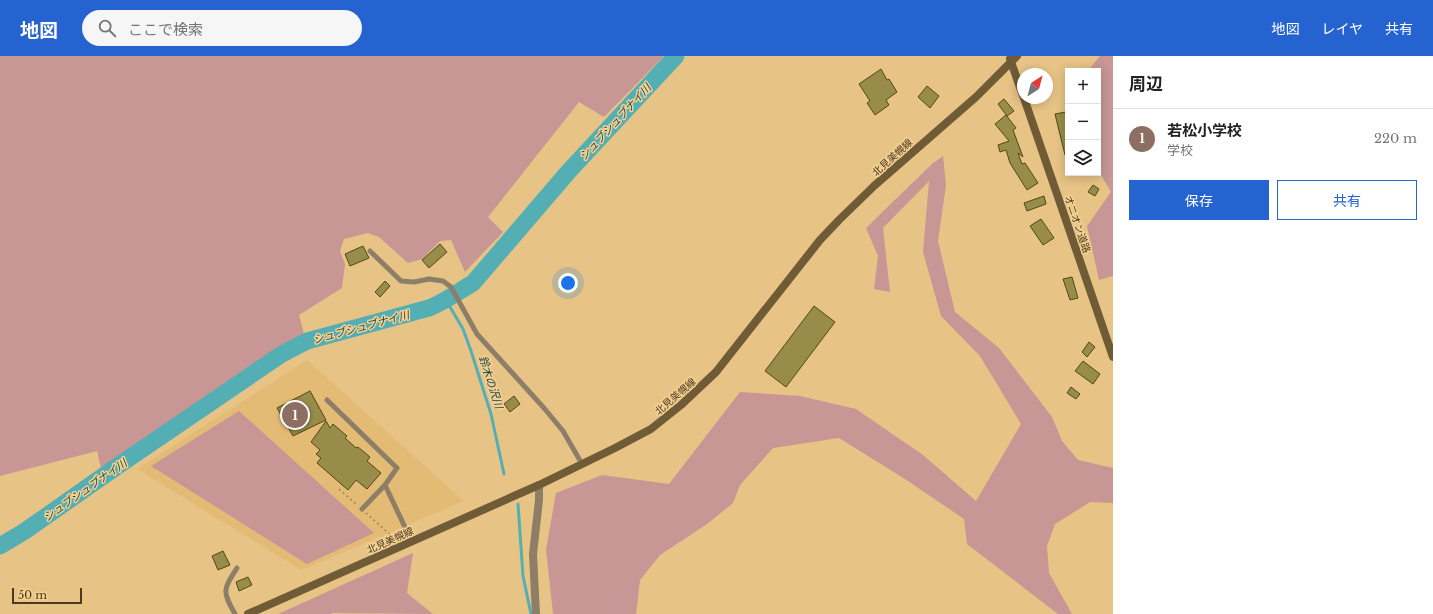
<!DOCTYPE html>
<html lang="ja">
<head>
<meta charset="utf-8">
<style>
	:root { --surface:#fff; --page:#f6f6f6; --text:#202124; --muted:#757577; --line:#e0e0e0; --accent:#2463d0 }
	body { margin:0; font-family:"Libre Baskerville","Noto Sans JP",serif; background:var(--page); color:var(--text) }
	.controls { position:absolute; right:12px; top:12px; display:grid; overflow:hidden; border-radius:0px; box-shadow:0 2px 10px #0003 }
	.controls button { width:36px; height:36px; display:grid; place-items:center; padding:0; border:0; border-bottom:1px solid var(--line); background:var(--surface); color:var(--text); font:20px sans-serif }
	.compass { position:absolute; left:1017px; top:12px; width:36px; height:36px; border-radius:50%; background:var(--surface); box-shadow:0 2px 10px #0003; rotate:36deg }
	.scale { position:absolute; left:12px; bottom:10px; width:70px; box-sizing:border-box; padding-left:4px; border:2px solid #493a20; border-top:0; font-size:11px; line-height:14px; white-space:nowrap; color:#493a20; -webkit-text-stroke:3px #f4d092; paint-order:stroke }
	.you { position:absolute; left:568px; top:227px; width:14px; height:14px; margin:-10px; border:3px solid #fff; border-radius:50%; background:#1a73e8; box-shadow:0 0 0 6px #1a73e833 }
	.badge { display:grid; place-items:center; width:26px; height:26px; border-radius:50%; background:var(--accent); color:#fff; font-size:13px; font-weight:700 }
	.pin { position:absolute; translate:-50% -50%; border:2px solid #fff; box-shadow:0 1px 4px #0006 }
	.list { margin:0; padding:0; list-style:none }
	h2 { display:flex; justify-content:space-between; align-items:center; height:52px; margin:0; padding:0 16px; font-size:17px }
	h2 small { font-size:13px; font-weight:400; color:var(--muted) }
	.list li { display:grid; grid-template-columns:26px 1fr auto; gap:12px; align-items:center; box-sizing:border-box; height:60px; padding:0 16px; border-top:1px solid var(--line) }
	.list b { display:block; font-size:15px; white-space:nowrap }
	.list p { margin:0; font-size:13px; white-space:nowrap; color:var(--muted) }
	.list em { font-size:13px; font-style:normal; color:var(--muted) }
	.actions { display:flex; gap:8px; padding:12px 16px }
	.actions a { flex:1; padding:9px 0; border:1px solid var(--accent); border-radius:0px; text-align:center; font-size:14px; color:var(--accent) }
	.actions .main { background:var(--accent); color:#fff }
	.icon { flex:none; width:22px; height:22px; fill:none; stroke:currentColor; stroke-width:2; stroke-linecap:round; stroke-linejoin:round }
	.map { position:relative; flex:none; width:1113px; height:558px; overflow:hidden }
	header { display:flex; align-items:center; gap:24px; box-sizing:border-box; height:56px; padding:0 20px; background:var(--accent); color:#fff }
	header strong { font-size:19px }
	nav { display:flex; gap:22px; margin-inline-start:auto; font-size:14px }
	.search { width:280px; height:36px; background:var(--page); display:flex; align-items:center; gap:10px; box-sizing:border-box; padding:0 14px; border-radius:22px; color:var(--muted); font-size:15px }
	main { display:flex }
	aside { flex:1; background:var(--surface) }
	.map>svg:first-child { display:block }
	.built { fill:#e3bb75 }
	.green { fill:#c79695 }
	.lines { fill:none; stroke-linecap:round; stroke-linejoin:round }
	.stream { stroke:#54afb4; stroke-width:3 }
	.river { stroke:#54afb4; stroke-width:17 }
	.building { fill:#978c49; stroke:#514914 }
	.path { stroke:#9d8356; stroke-width:1.5; stroke-dasharray:2 3; stroke-linecap:butt }
	.lane { stroke:#8d7f67; stroke-width:5 }
	.street { stroke:#8d7f67; stroke-width:8 }
	.secondary { stroke:#705b37; stroke-width:8 }
	.labels { text-anchor:middle; stroke-width:3; stroke-linejoin:round; paint-order:stroke }
	.street-label { font-size:10px; fill:#493a20; stroke:#f4d092 }
	.water-label { font-size:11px; font-style:italic; fill:#1d474a; stroke:#f4d092 }
</style>
</head>
<body>
<header>
<strong>地図</strong>
<div class="search"><svg class="icon" aria-label="search" viewBox="0 0 24 24"><circle cx="10" cy="10" r="6"/><path d="M15 15l6 6"/></svg>ここで検索</div>
<nav><a>地図</a><a>レイヤ</a><a>共有</a></nav>
</header>
<main>
<div class="map">
<svg width="1113" height="558" viewBox="0 0 1113 558">
	<rect width="100%" height="100%" fill="#e7c385"/>
	<path class="built" d="M 307,304 L 464,445 L 301,514 L 137,413 Z"/>
	<path class="green" d="M 0,0 L 664,0 L 604,61 L 579,46 L 488,161 L 503,176 L 465,216 L 451,184 L 440,185 L 422,203 L 408,207 L 379,181 L 368,177 L 344,183 L 340,195 L 345,208 L 342,232 L 299,259 L 304,278 L 290,300 L 104,426 L 97,395 L 0,420 Z
		M 1100,0 L 1113,0 L 1113,220 L 1099,224 L 1087,170 L 1111,136 L 1098,114 L 1098,15 L 1088,15 Z
		M 943,100 L 946,129 L 938,185 L 955,256 L 999,292 L 1052,361 L 1062,385 L 1078,404 L 1113,412 L 1113,447 L 1090,446 L 1055,468 L 1047,490 L 1049,517 L 1072,558 L 1058,558 L 967,488 L 964,463 L 905,423 L 839,382 L 773,392 L 740,429 L 733,447 L 707,468 L 660,499 L 640,524 L 636,558 L 553,558 L 546,494 L 556,437 L 602,419 L 669,428 L 740,336 L 800,340 L 856,353 L 923,399 L 976,445 L 1021,368 L 980,300 L 941,260 L 923,196 L 929,125 L 883,172 L 890,236 L 874,233 L 878,200 L 866,172 L 932,108 Z
		M 239,355 L 374,477 L 307,508 L 151,410 Z
		M 413,497 L 407,537 L 433,558 L 333,557 L 330,558 L 278,558 Z"/>
	<g class="lines">
		<path class="stream" d="M 446,244 L 463,273 L 471,295 L 491,358 L 504,418
			M 518,448 L 523,520 L 531,558"/>
		<path class="river" d="M 0,490 L 25,475 L 119,409 L 282,298 L 307,285 L 429,252 C 445,246 459,235 473,227 L 569,115 L 676,0"/>
	</g>
	<path class="building" d="M 881,13 L 887,24 L 889,23 L 897,36 L 886,44 L 889,49 L 875,59 L 867,47 L 870,45 L 859,28 Z
		M 927,30 L 939,40 L 930,52 L 918,41 Z
		M 1004,43 L 1014,55 L 1007,60 L 998,48 Z
		M 1066,56 L 1068,63 L 1068,99 L 1065,99 L 1055,58 Z
		M 1006,59 L 1016,72 L 1013,74 L 1023,101 L 1018,97 L 1022,108 L 1025,107 L 1038,127 L 1027,134 L 1010,107 L 1006,94 L 1000,96 L 998,89 L 1009,85 L 995,68 Z
		M 1093,129 L 1099,133 L 1095,140 L 1088,136 Z
		M 1044,140 L 1046,148 L 1027,155 L 1024,147 Z
		M 1041,163 L 1054,182 L 1043,189 L 1030,170 Z
		M 440,188 L 447,196 L 429,212 L 422,204 Z
		M 363,190 L 369,202 L 350,210 L 345,198 Z
		M 1072,221 L 1078,242 L 1070,244 L 1063,223 Z
		M 385,225 L 390,230 L 380,241 L 375,236 Z
		M 814,250 L 835,266 L 786,331 L 765,315 Z
		M 1089,286 L 1095,291 L 1087,301 L 1082,296 Z
		M 1083,305 L 1100,318 L 1093,328 L 1075,315 Z
		M 1071,331 L 1080,338 L 1076,343 L 1067,337 Z
		M 310,335 L 326,364 L 293,380 L 277,352 Z
		M 514,340 L 520,348 L 510,356 L 504,348 Z
		M 326,365 L 330,372 L 333,368 L 347,380 L 345,382 L 356,392 L 358,391 L 370,401 L 367,405 L 381,417 L 367,433 L 356,424 L 348,434 L 317,407 L 321,402 L 316,398 L 320,394 L 311,386 Z
		M 223,495 L 230,509 L 218,514 L 212,500 Z
		M 248,521 L 252,529 L 239,535 L 236,526 Z"/>
	<g class="lines">
		<path class="path" d="M 339,433 L 356,448
			M 366,457 L 395,483"/>
		<path class="lane" d="M 370,195 L 401,225 L 414,226 L 429,223 L 443,225 L 451,231 L 477,278 L 544,352 L 563,375 L 582,408
			M 327,344 L 397,412 L 385,429 L 412,486
			M 362,453 L 385,429
			M 235,558 C 222,535 223,534 237,512"/>
		<path class="street" d="M 536,558 L 533,498 L 539,444 L 539,429"/>
		<path class="secondary" d="M 1010,3 L 1023,40
			M 1024,42 L 1113,301
			M 248,558 L 539,429 L 615,392 L 651,373 L 681,349 L 716,316 L 820,184 L 839,164 L 874,130 L 976,41 L 1017,0"/>
	</g>
	<g class="labels">
		<g class="street-label">
			<text transform="translate(892 101) rotate(-42)" y="4">北見美幌線</text>
			<text transform="translate(1078 168) rotate(71)" y="4">オニオン道路</text>
			<text transform="translate(675 340) rotate(-41)" y="4">北見美幌線</text>
			<text transform="translate(390 484) rotate(-24)" y="4">北見美幌線</text>
		</g>
		<g class="water-label">
			<text transform="translate(615 66) rotate(-47)" y="4">シュブシュブナイ川</text>
			<text transform="translate(361 271) rotate(-15)" y="4">シュブシュブナイ川</text>
			<text transform="translate(491 326) rotate(72)" y="4">鈴木の沢川</text>
			<text transform="translate(85 434) rotate(-35)" y="4">シュブシュブナイ川</text>
		</g>
	</g>
</svg>
<div class="controls">
<button>+</button>
<button>−</button>
<button><svg class="icon" aria-label="layers" viewBox="0 0 24 24"><path d="M12 4l9 5-9 5-9-5zM3 14l9 5 9-5"/></svg></button>
</div>
<svg class="compass" viewBox="-18 -18 36 36"><path d="M0-13l5 13h-10z" fill="#e53935"/><path d="M0 13l5-13h-10z" fill="#757577"/></svg>
<div class="scale">50 m</div>
<div class="you"></div>
<div class="pin badge" style="left:295px;top:359px;background:#8d6e63">1</div>
</div>
<aside>
<h2>周辺<small></small></h2>
<ul class="list">
<li><span class="badge" style="background:#8d6e63">1</span><div><b>若松小学校</b><p>学校</p></div><em>220 m</em></li>
</ul>
<div class="actions"><a class="main">保存</a><a>共有</a></div>
</aside>
</main>
</body>
</html>
